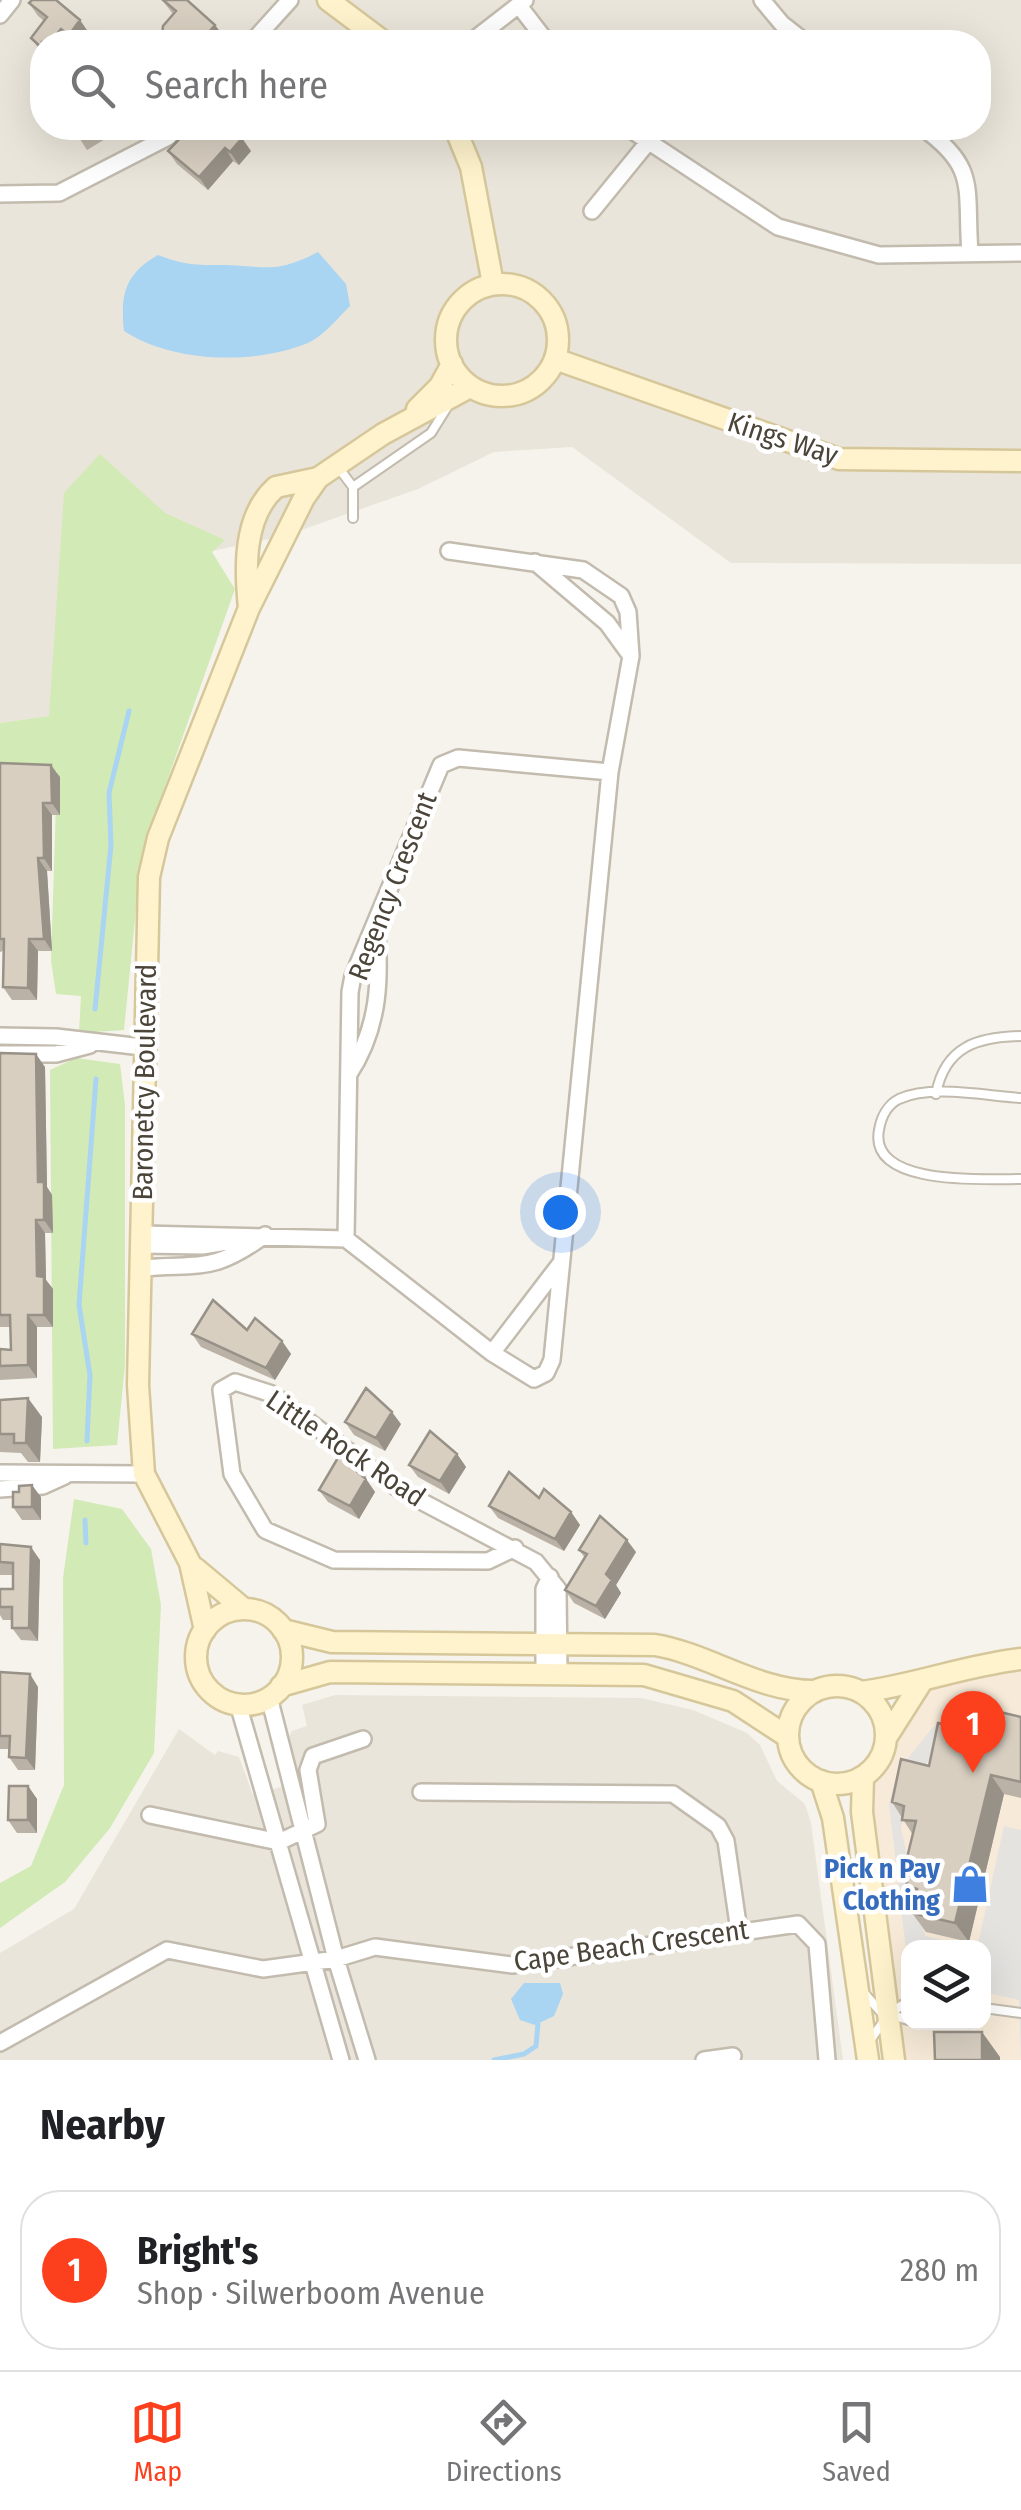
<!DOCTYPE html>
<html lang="en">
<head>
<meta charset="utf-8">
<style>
	:root { --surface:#fff; --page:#f6f6f6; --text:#202124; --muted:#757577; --line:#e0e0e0; --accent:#fc3f1d }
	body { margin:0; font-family:"Fira Sans Condensed",sans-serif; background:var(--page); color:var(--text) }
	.controls { position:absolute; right:30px; bottom:30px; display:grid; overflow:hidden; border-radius:20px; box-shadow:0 10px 40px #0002 }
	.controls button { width:90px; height:90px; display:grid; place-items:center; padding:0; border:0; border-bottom:2px solid var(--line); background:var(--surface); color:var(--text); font:50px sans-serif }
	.you { position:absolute; left:560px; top:1212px; width:35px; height:35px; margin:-25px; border:8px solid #fff; border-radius:50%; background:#1a73e8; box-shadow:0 0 0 15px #1a73e833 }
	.badge { display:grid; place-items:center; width:65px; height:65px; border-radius:50%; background:var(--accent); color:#fff; font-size:32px; font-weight:700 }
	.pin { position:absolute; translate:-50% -82px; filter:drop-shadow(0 2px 5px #0008) }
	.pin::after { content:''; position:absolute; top:52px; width:35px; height:30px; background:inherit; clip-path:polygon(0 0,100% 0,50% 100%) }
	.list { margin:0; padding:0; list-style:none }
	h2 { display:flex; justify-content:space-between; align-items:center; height:130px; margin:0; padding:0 40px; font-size:42px }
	h2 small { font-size:32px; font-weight:400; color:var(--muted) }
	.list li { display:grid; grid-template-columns:65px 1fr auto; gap:30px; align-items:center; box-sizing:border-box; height:160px; margin:0 20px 20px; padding:0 20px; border:2px solid var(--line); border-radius:40px }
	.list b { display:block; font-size:38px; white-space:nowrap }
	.list p { margin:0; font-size:32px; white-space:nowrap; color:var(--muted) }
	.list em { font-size:32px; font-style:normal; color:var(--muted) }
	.icon { flex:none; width:55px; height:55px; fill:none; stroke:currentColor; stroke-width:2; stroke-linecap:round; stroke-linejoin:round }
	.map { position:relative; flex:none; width:1021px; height:2060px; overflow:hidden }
	.search { position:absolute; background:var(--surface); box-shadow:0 10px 40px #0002; left:30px; right:30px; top:30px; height:110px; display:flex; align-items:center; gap:25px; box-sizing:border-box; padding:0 35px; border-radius:40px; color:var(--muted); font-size:38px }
	.sheet { height:310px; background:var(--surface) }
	nav { display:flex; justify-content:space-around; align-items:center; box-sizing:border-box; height:140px; border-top:2px solid var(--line); background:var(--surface); font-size:28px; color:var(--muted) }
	nav a { display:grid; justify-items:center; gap:5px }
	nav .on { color:var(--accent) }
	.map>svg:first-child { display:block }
	.residential { fill:#eae5da; fill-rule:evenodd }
	.commercial { fill:#f7ead8; fill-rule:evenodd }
	.green { fill:#d2eab5 }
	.parking { fill:#e5e3e0 }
	.water { fill:#a9d4f2 }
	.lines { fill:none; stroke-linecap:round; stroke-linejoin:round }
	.stream { stroke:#a9d4f2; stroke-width:5 }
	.lane-casing { stroke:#c2bbae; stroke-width:12 }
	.street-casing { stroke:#c2bbae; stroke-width:20 }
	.secondary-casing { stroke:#d6c79b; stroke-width:25 }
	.lane { stroke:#fff; stroke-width:8 }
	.street { stroke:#fff; stroke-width:15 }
	.secondary { stroke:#fff3cd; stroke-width:20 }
	.wall { fill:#bab2a6 }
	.shaded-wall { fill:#979187 }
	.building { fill:#d8cfc1; stroke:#979187; stroke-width:2.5 }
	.labels { text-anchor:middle; stroke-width:9; stroke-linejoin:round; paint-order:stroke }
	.street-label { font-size:28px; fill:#4b4439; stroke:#fff }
	.shop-label { font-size:28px; font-weight:bold; fill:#366cbe; stroke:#fff; text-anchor:end }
</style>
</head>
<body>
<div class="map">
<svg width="1021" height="2060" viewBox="0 0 1021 2060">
	<rect width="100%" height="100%" fill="#f6f3ec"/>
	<path class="residential" d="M 0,0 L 1021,0 L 1021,564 L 731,563 L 572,447 L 494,452 L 418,489 L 284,536 L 212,551 L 49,716 L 0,723 ZM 42,42 L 978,42 L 978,128 L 42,128 Z
		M 335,1695 L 641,1698 L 693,1710 L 747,1733 L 760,1745 L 777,1781 L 805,1804 L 811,1823 L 843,2060 L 0,2060 L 0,1953 L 74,1909 L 179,1729 L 215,1755 L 218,1751 L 239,1757 L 253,1795 L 301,1781 L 288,1739 L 292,1731 L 307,1726 L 302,1705 Z"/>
	<path class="commercial" d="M 1021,1659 L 1021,2060 L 904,2060 L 867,1775 L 888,1724 L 915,1685 ZM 908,1948 L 984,1948 L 984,2022 L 908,2022 Z"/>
	<path class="green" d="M 100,454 L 165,513 L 225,540 L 212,552 L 235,589 L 156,812 L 140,870 L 124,1030 L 79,1033 L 81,996 L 56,994 L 51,961 L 57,771 L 0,768 L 0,723 L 49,716 L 64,493 Z
		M 76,1058 L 120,1064 L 125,1105 L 125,1365 L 117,1445 L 53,1449 L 50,1070 Z
		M 74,1499 L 122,1509 L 151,1549 L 161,1605 L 154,1753 L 110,1828 L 65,1882 L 0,1928 L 0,1883 L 31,1866 L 64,1785 L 63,1578 Z"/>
	<path class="parking" d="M 961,1712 L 972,1729 L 943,1746 L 913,1777 L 901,1829 L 925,1936 L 969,1947 L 908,1948 L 908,1968 L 889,1804 L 898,1771 L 932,1728 Z
		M 1004,1826 L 1021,1830 L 1021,2060 L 1019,2000 L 984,1992 L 984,1948 L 977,1948 Z"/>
	<path class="water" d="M 318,252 L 346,284 L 350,306 C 338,318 323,336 308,343 C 254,365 173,363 124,331 C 120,294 125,274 158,255 C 187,266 198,265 227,265 C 269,267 277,273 318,252 Z
		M 524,1983 L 560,1983 L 563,1994 L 554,2016 L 535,2025 L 520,2020 L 511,1999 Z"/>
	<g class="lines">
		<path class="stream" d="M 95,1009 L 111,845 L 109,793 L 129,711
			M 87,1441 L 90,1375 L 79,1305 L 96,1079
			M 85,1520 L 86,1543
			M 494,2060 L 524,2054 L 536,2046 L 538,2023"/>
		<g class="lane-casing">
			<path id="lane" d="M 338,467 L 353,487 L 353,518
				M 353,487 L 431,433 L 449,404
				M 936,1094 C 945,1046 978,1037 1021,1036
				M 1021,1098 C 985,1096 932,1084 899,1099 C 887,1105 881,1118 879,1130 C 868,1187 987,1179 1021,1179
				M 864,1993 L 880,2011 L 908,2020
				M 984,2008 L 1021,2013
				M 871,2039 L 888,2015 L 908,2001"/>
		</g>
		<g class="street-casing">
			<path id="street" d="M 762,0 L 782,24 L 805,42
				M 520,7 L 547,42
				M 0,15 L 12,0
				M 252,42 L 290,0
				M 471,42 L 525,0
				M 628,128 L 778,227 L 879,255 L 1021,253
				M 923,128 C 979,168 965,189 970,253
				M 0,194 L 59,193 L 168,137 L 177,128
				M 592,211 L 649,141
				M 449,551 L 583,570 L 621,596 L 628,612 L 631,656 L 610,772 L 552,1360 L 546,1373 L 534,1379 L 492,1353 L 346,1239 L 350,992 L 353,976 L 441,765 L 458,758 L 610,772
				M 535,562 L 607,623 L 631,656
				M 0,1036 L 56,1037 L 142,1047
				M 0,1054 L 56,1054 L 90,1045
				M 349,1074 C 380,1027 381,977 376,923
				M 143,1234 L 346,1239
				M 143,1245 L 202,1246 L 233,1241
				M 143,1268 C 202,1263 213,1273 265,1235
				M 492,1353 L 560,1264
				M 0,1473 L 144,1474
				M 0,1489 L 43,1486 L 65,1476
				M 515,1548 L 488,1561 L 334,1560 L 265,1530 L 232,1474 L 221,1390 L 235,1382 L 272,1394 L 400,1490 L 536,1562 L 558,1589 L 559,1673
				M 544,1673 L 544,1589 L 550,1577
				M 269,1697 L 336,1959 L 367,2060
				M 238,1704 L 341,2060
				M 421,1792 L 673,1794 L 718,1826 L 726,1841 L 739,1931
				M 150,1815 L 279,1842 L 317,1824 L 308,1770 L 313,1756 L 363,1739
				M 0,2043 L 167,1950 L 263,1969 L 336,1959 L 375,1947 L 512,1965 L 798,1924 L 817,1944 L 827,2060
				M 704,2060 L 733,2056"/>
		</g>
		<g class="secondary-casing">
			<path id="secondary" d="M 328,0 L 384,42
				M 455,128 L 471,167 L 493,284
				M446 340a56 56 0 1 1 112 0a56 56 0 1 1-112 0Z
				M 555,359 L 839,459 L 1021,461
				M 417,409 L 440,386 L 452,364
				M 249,608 C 245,569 243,516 276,487 L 318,478
				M 195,1568 L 244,1609
				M196 1657a48 48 0 1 1 96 0a48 48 0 1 1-96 0Z
				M 205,1630 L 190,1563 L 144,1474 L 138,1385 L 149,877 L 158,838 L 249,608 L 304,498 L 318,478 L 383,434 L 470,387
				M 283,1630 L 332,1642 L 655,1645 C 709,1654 759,1692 815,1691
				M788 1735a49 49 0 1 1 98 0a49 49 0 1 1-98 0Z
				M 281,1686 L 330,1672 L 644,1675 L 733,1701 L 788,1737
				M 861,1692 C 916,1685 966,1665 1021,1659
				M 886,1738 L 921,1683
				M 863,1777 L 862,1812 L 894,2060
				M 821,1781 L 833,1818 L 868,2060"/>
		</g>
		<use href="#lane" class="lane"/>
		<use href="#street" class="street"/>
		<use href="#secondary" class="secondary"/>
	</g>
	<path class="wall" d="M 162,0 L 215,25 L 224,37 L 220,42 L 156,42 L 162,35 L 173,14 Z
		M 29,3 L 89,33 L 82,42 L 42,42 L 42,53 L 31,38 L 44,21 L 38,16 Z
		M 73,128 L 107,128 L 112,135 L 87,150 Z
		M 190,128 L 251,151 L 239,165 L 233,161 L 208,190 L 177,164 L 168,151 Z
		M 0,763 L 60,777 L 60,815 L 52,815 L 52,871 L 47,871 L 52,951 L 38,951 L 37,1000 L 12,1000 L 3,987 L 3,951 L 0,952 Z
		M 0,1053 L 45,1067 L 47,1187 L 52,1195 L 53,1233 L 45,1233 L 46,1280 L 53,1289 L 53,1327 L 37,1327 L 37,1378 L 0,1380 L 0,1349 L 11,1350 L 10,1327 L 0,1327 Z
		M 247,1330 L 282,1341 L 291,1354 L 275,1380 L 201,1347 L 192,1334 Z
		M 0,1400 L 42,1417 L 40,1462 L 28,1462 L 21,1453 L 0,1452 Z
		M 345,1422 L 401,1424 L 385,1451 L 354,1435 Z
		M 457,1454 L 466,1467 L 449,1494 L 418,1477 L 409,1465 Z
		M 366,1479 L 375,1492 L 359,1519 L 328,1502 L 319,1490 Z
		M 19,1492 L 41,1497 L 41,1520 L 22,1520 L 13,1507 Z
		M 539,1498 L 571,1512 L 580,1525 L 564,1551 L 498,1518 L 489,1506 Z
		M 0,1544 L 40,1560 L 38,1641 L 21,1640 L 12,1628 L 12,1620 L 3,1620 L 0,1615 L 0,1589 L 13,1589 L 13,1575 L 0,1575 Z
		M 579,1550 L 636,1552 L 616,1585 L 621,1593 L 605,1619 L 574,1603 L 565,1590 L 585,1558 Z
		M 0,1672 L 38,1687 L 35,1770 L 18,1770 L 9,1757 L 9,1749 L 0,1749 Z
		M 1021,1717 L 1021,1798 L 1004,1794 L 969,1942 L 926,1932 L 912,1913 L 915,1899 L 906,1886 L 910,1873 L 905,1866 L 913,1835 L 892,1802 L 929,1766 L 977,1731 Z
		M 28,1786 L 37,1799 L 37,1833 L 17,1833 L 8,1820 Z"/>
	<path class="shaded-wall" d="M 80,20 L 89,33 L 82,42 L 74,42 L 69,35 Z
		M 215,25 L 224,37 L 220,42 L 206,42 L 203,39 Z
		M 61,29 L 70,41 L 50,42 Z
		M 195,32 L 202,42 L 185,42 Z
		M 242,138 L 251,151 L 239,165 L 230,152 Z
		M 225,148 L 233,161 L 208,190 L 199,177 Z
		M 51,765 L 60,777 L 60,815 L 52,803 Z
		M 43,803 L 52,815 L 52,871 L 44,858 Z
		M 38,858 L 47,871 L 52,951 L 44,939 Z
		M 29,939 L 38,951 L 37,1000 L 28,988 Z
		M 36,1054 L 45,1067 L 47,1187 L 52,1195 L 53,1233 L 44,1220 L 38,1182 Z
		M 36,1220 L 45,1233 L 46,1280 L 53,1289 L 53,1327 L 44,1315 L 37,1276 Z
		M 28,1315 L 37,1327 L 37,1378 L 28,1365 Z
		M 282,1341 L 291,1354 L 275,1380 L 266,1368 Z
		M 28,1398 L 42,1417 L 40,1462 L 26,1443 Z
		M 392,1412 L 401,1424 L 385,1451 L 376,1438 Z
		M 457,1454 L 466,1467 L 449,1494 L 440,1481 Z
		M 366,1479 L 375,1492 L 359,1519 L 350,1506 Z
		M 32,1485 L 41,1497 L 41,1520 L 32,1507 Z
		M 571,1512 L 580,1525 L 564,1551 L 555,1539 Z
		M 627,1540 L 636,1552 L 616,1585 L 621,1593 L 605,1619 L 596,1606 L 606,1574 Z
		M 31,1547 L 40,1560 L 38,1641 L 29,1628 Z
		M 30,1674 L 38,1687 L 35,1770 L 26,1758 Z
		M 991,1775 L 1004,1794 L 969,1942 L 955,1923 Z
		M 28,1786 L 37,1799 L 37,1833 L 28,1820 Z
		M 982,2032 L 1000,2057 L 1000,2060 L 982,2060 Z"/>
	<path class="building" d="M 32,0 L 56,0 L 80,20 L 69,35 L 61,29 L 50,42 L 42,42 L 42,48 L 31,38 L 47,17 L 29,3 Z
		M 163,0 L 187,0 L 215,25 L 203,39 L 195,32 L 185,42 L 156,42 L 162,35 L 163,26 L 176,11 Z
		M 73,128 L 95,128 L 78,137 Z
		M 190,128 L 231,128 L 242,138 L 230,152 L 225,148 L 199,177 L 168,151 Z
		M 0,763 L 51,765 L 52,803 L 43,803 L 44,858 L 38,858 L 44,939 L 29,939 L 28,988 L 3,987 L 4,939 L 0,939 Z
		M 0,1053 L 36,1054 L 38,1182 L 44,1182 L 44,1220 L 36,1220 L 37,1276 L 44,1277 L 44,1315 L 28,1315 L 28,1365 L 0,1366 L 0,1349 L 11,1350 L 10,1315 L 0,1315 Z
		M 213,1300 L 247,1330 L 255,1318 L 282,1341 L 266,1368 L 192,1334 Z
		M 366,1388 L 392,1412 L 376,1438 L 345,1422 Z
		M 28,1398 L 26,1443 L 14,1443 L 14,1434 L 0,1434 L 0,1400 Z
		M 430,1431 L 457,1454 L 440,1481 L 409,1465 Z
		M 339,1456 L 366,1479 L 350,1506 L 319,1490 Z
		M 509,1472 L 539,1498 L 544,1489 L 571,1512 L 555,1539 L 489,1506 Z
		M 32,1485 L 32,1507 L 13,1507 L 13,1492 L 19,1492 L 19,1486 Z
		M 600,1516 L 627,1540 L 606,1574 L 612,1580 L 596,1606 L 565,1590 L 587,1554 L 579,1550 Z
		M 0,1544 L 31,1547 L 29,1628 L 12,1628 L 12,1607 L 0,1607 L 0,1589 L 13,1589 L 13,1563 L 0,1562 Z
		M 0,1672 L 30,1674 L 26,1758 L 9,1757 L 10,1736 L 0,1736 Z
		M 983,1708 L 1021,1717 L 1021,1782 L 991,1775 L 955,1923 L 912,1913 L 917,1889 L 906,1886 L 911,1868 L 905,1866 L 916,1821 L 902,1820 L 904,1806 L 892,1802 L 901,1759 L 929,1766 L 938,1723 L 977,1731 Z
		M 9,1786 L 28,1786 L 28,1820 L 8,1820 Z
		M 934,2032 L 982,2032 L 982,2060 L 935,2060 Z"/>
	<defs>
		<g id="shop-bare" transform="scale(3)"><path d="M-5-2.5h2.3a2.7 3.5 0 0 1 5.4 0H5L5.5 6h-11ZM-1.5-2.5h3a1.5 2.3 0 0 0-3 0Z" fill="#3f7fe0" stroke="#fff" stroke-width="2.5" paint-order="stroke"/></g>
	</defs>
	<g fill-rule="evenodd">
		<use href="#shop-bare" x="970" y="1884"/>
	</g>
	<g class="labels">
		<g class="street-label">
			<text transform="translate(783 438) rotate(18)" y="10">Kings Way</text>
			<text transform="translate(392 886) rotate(-69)" y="10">Regency Crescent</text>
			<text transform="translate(144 1082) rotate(-89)" y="10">Baronetcy Boulevard</text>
			<text transform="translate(346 1448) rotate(34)" y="10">Little Rock Road</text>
			<text transform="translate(631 1945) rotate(-8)" y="10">Cape Beach Crescent</text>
		</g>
		<g class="shop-label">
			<text x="940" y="1878">Pick n Pay<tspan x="940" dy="32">Clothing</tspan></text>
		</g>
	</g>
</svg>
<div class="controls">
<button><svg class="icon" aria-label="layers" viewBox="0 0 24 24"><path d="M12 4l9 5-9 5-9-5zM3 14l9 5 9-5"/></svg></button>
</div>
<div class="you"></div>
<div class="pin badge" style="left:973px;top:1773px">1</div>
<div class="search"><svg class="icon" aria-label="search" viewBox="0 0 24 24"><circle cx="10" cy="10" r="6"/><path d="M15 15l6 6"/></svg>Search here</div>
</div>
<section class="sheet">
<h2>Nearby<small></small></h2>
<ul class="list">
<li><span class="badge">1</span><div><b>Bright's</b><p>Shop · Silwerboom Avenue</p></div><em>280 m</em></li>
</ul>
</section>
<nav>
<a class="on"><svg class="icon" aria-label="map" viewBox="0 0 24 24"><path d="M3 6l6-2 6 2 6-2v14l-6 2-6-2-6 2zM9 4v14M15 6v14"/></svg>Map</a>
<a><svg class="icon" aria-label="directions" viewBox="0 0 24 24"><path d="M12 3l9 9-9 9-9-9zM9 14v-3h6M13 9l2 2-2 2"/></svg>Directions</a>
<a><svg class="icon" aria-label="saved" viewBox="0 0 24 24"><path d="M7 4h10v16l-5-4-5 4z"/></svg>Saved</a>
</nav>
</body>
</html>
